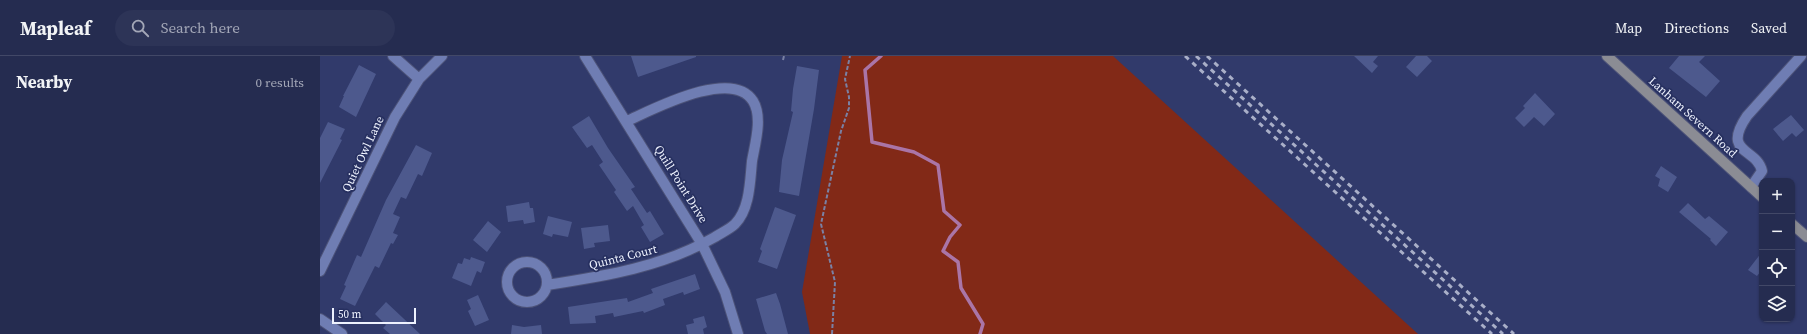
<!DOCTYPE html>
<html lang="en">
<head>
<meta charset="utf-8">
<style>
	:root { --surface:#252c50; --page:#2d3457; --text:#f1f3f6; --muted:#a3a7b7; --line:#424867 }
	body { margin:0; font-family:"Source Serif 4",serif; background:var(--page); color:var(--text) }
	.controls { position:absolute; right:12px; bottom:12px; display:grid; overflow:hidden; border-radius:8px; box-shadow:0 1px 3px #0004 }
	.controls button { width:36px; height:36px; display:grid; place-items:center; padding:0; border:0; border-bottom:1px solid var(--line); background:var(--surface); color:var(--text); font:20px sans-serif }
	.scale { position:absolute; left:12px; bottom:10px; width:84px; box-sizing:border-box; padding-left:4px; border:2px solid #eef2fe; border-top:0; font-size:11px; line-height:14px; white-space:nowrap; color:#eef2fe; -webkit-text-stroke:3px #273060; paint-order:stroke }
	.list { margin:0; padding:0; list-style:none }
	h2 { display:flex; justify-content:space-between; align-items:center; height:52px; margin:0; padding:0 16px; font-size:17px }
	h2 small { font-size:13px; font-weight:400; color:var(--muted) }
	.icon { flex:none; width:22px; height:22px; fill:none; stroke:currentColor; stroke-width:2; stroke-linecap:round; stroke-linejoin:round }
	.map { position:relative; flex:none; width:1487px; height:278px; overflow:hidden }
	header { display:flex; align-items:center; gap:24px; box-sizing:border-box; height:56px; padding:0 20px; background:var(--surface); border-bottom:1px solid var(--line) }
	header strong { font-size:19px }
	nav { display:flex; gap:22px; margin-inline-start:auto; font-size:14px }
	.search { width:280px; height:36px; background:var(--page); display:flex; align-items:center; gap:10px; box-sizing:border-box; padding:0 14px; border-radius:22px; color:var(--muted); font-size:15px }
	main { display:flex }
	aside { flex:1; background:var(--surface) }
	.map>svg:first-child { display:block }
	.green { fill:#822917 }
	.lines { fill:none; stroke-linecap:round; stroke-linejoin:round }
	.stream { stroke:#aa75a7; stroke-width:3.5 }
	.building { fill:#4d598d }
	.minor-casing { stroke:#4c5278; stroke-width:12 }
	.secondary-casing { stroke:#4c5278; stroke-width:12 }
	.path { stroke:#7a81a4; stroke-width:2; stroke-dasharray:4 2; stroke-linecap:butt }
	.minor { stroke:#6f7db3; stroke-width:10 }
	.secondary { stroke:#8b8c94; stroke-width:10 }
	.rail { stroke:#a9afc8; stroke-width:3; stroke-dasharray:5 5; stroke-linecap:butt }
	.labels { text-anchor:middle; stroke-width:3.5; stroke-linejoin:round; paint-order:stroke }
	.street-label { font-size:12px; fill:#eef2fe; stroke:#273060 }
</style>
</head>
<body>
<header>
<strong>Mapleaf</strong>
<div class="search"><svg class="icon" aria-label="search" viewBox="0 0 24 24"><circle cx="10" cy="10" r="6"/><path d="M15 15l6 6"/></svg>Search here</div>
<nav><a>Map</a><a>Directions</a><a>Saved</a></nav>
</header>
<main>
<aside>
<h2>Nearby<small>0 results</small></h2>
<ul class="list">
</ul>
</aside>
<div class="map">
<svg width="1487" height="278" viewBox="0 0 1487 278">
	<rect width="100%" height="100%" fill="#313a6b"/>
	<path class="green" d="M 522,0 L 793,0 L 1098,278 L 490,278 L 482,236 Z"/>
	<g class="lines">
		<path class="stream" d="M 561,0 L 545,14 L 552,86 L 594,96 L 618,109 L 624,155 L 640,169 L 630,181 L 623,195 L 638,206 L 641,232 L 663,268 L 660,278"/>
	</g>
	<path class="building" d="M 311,0 L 376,0 L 376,1 L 318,21 Z
		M 1034,0 L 1058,0 L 1053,6 L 1058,10 L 1052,17 Z
		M 1096,0 L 1107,0 L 1112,5 L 1097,21 L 1086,11 Z
		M 1359,0 L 1385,0 L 1379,6 L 1400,25 L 1386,41 L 1349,12 Z
		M 39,9 L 56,18 L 36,61 L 19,51 L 24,40 L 23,40 Z
		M 477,10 L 499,14 L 494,53 L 479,140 L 459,136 L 462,104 L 473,56 L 471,55 L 473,33 Z
		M 1215,37 L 1235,58 L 1224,70 L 1214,61 L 1204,71 L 1195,62 L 1205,52 L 1203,50 Z
		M 1471,59 L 1484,74 L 1476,81 L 1472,77 L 1463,85 L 1453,73 Z
		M 269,60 L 288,92 L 315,131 L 311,133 L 327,157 L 330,155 L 344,178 L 330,186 L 321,171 L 324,169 L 313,150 L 307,155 L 294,136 L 296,134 L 279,109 L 283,106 L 272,89 L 267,92 L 252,71 Z
		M 8,66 L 25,73 L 20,83 L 22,84 L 0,127 L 0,82 Z
		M 96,89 L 112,97 L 102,120 L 98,118 L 86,143 L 81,141 L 73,158 L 80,161 L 73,177 L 78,179 L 73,188 L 71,187 L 59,212 L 55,210 L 35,250 L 20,243 L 26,230 L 24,229 L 37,199 L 41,201 L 66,144 Z
		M 1341,110 L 1357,121 L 1348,136 L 1338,130 L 1340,123 L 1335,120 Z
		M 209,146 L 210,152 L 213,152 L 215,166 L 204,168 L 203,164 L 188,166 L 186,150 Z
		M 1368,147 L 1385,163 L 1389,160 L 1408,176 L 1396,190 L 1390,184 L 1391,183 L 1359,156 Z
		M 455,151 L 476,159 L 457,213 L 438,206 L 442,195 L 440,193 Z
		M 228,160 L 252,166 L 248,181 L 233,178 L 232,181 L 223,178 Z
		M 168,165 L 181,176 L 167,196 L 153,184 Z
		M 288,169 L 290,185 L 274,187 L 275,191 L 264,193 L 261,172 Z
		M 1442,196 L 1442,214 L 1437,220 L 1428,214 Z
		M 151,201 L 165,206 L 161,217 L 157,215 L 151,230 L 132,222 L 138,207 L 142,208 L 144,202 L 150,204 Z
		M 375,218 L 380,233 L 364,239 L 363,236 L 343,243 L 345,249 L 324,257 L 323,255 L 294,261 L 293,257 L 275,260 L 276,267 L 250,268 L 248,251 L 307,242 L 308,246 L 333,237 L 331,233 Z
		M 456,237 L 460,248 L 468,278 L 447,278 L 445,275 L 436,243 Z
		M 158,239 L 169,264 L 155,270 L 148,255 L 151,253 L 147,244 Z
		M 66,246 L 100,278 L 70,278 L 63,272 L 66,269 L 55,258 Z
		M 384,260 L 387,271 L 383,273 L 384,278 L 368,278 L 366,269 L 374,267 L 373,263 Z
		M 192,269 L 204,271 L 221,269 L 222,278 L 191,278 Z"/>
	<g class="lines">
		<g class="minor-casing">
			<path id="minor" d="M 73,0 L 99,23
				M 265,0 L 382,188 L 405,236 L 418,278
				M 1431,131 L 1442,115 C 1437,92 1401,98 1427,60 L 1481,0
				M187 226a20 20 0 1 1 40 0a20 20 0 1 1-40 0Z
				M 0,215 L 75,61 L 99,23 L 122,0
				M 227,229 C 285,220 343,211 395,181 C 401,177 410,173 415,168 C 430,153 430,125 432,105 C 435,88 443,61 433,45 C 412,11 332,54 307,65
				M 0,263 L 22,278"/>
		</g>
		<g class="secondary-casing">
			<path id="secondary" d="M 1287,0 L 1442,141
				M 1472,168 L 1487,181"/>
		</g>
		<path class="path" d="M 463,4 L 464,0
			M 512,278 L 515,226 L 501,168 L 521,75 L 529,52 L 529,41 L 525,23 L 530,0"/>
		<use href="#minor" class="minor"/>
		<use href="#secondary" class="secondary"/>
		<path class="rail" d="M 865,0 L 1172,278
			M 876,0 L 1183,278
			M 887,0 L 1194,278"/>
	</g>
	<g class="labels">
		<g class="street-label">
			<text transform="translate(1373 61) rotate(42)" y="4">Lanham Severn Road</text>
			<text transform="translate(43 98) rotate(-65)" y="4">Quiet Owl Lane</text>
			<text transform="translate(361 128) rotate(58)" y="4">Quill Point Drive</text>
			<text transform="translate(303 201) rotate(-14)" y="4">Quinta Court</text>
		</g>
	</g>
</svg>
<div class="controls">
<button>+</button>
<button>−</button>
<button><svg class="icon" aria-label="locate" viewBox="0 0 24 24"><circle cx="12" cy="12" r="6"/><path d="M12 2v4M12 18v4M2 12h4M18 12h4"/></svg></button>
<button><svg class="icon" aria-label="layers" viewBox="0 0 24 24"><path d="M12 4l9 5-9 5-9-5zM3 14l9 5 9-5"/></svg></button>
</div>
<div class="scale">50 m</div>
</div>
</main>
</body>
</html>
